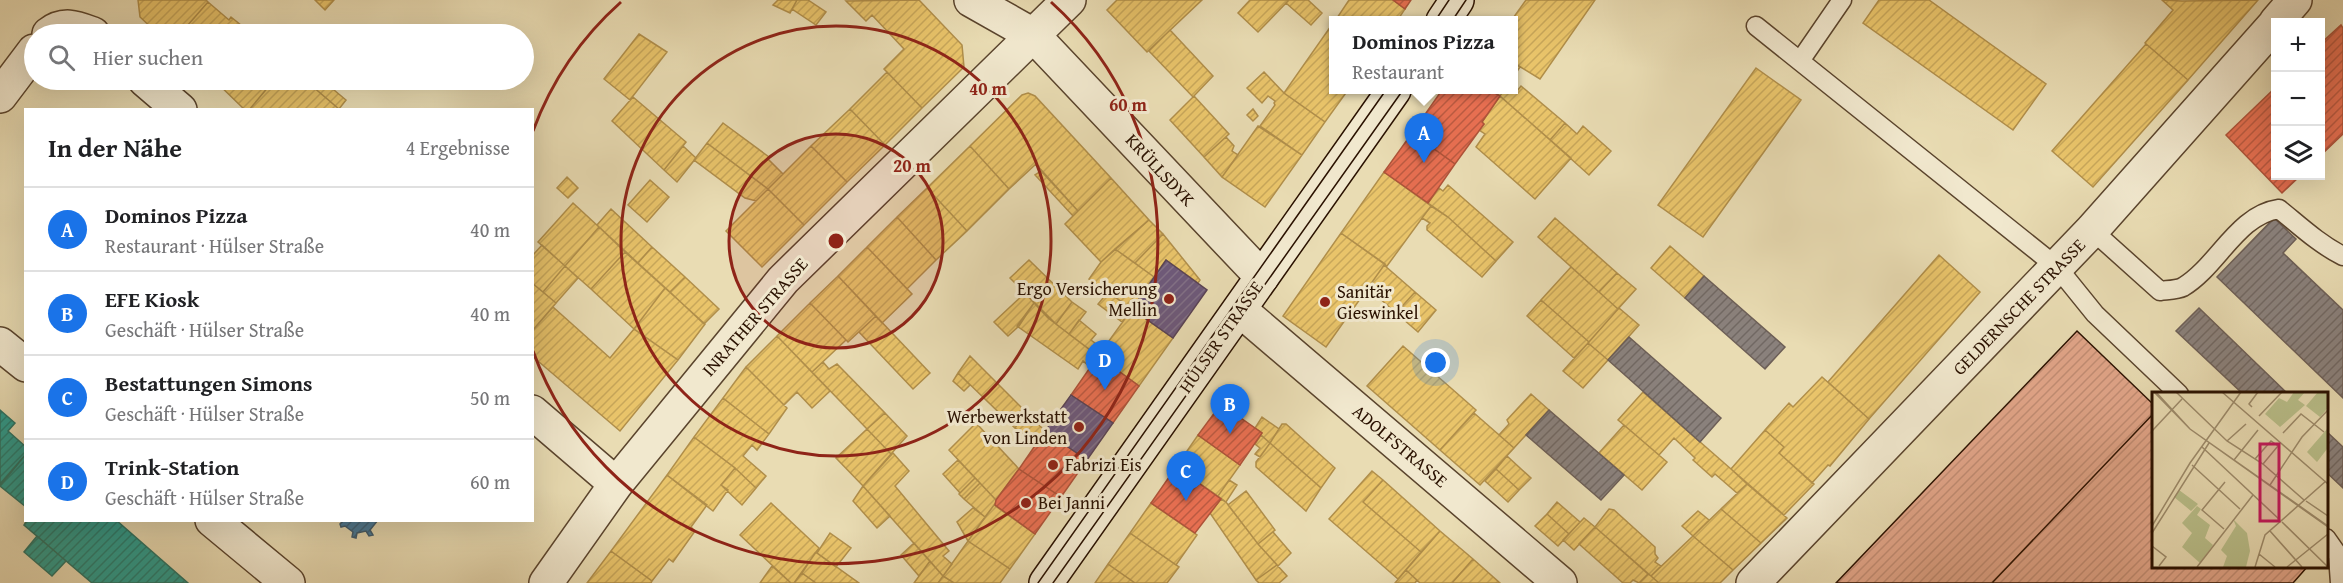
<!DOCTYPE html>
<html lang="de">
<head>
<meta charset="utf-8">
<style>
	:root { --surface:#fff; --page:#f6f6f6; --text:#202124; --muted:#757577; --line:#e0e0e0; --accent:#1a73e8 }
	body { margin:0; font-family:"Gentium Book Plus",serif; background:var(--page); color:var(--text) }
	.controls { position:absolute; right:18px; top:18px; display:grid; overflow:hidden; border-radius:0px; box-shadow:0 6px 24px #0002 }
	.controls button { width:54px; height:54px; display:grid; place-items:center; padding:0; border:0; border-bottom:2px solid var(--line); background:var(--surface); color:var(--text); font:30px sans-serif }
	.you { position:absolute; left:1436px; top:363px; width:21px; height:21px; margin:-15px; border:4px solid #fff; border-radius:50%; background:#1a73e8; box-shadow:0 0 0 9px #1a73e833 }
	.badge { display:grid; place-items:center; width:39px; height:39px; border-radius:50%; background:var(--accent); color:#fff; font-size:20px; font-weight:700 }
	.pin { position:absolute; translate:-50% -50px; filter:drop-shadow(0 2px 3px #0008) }
	.pin::after { content:''; position:absolute; top:32px; width:21px; height:18px; background:inherit; clip-path:polygon(0 0,100% 0,50% 100%) }
	.popup { position:absolute; left:1329px; top:16px; width:189px; height:78px; box-sizing:border-box; display:grid; place-content:center; border-radius:0px; background:var(--surface); filter:drop-shadow(0 2px 4px #0005); font-size:20px; white-space:nowrap; color:var(--muted) }
	.popup b { font-size:22px; color:var(--text) }
	.popup::after { content:''; position:absolute; left:50%; top:100%; margin-left:-12px; border:12px solid transparent; border-top-color:var(--surface) }
	.list { margin:0; padding:0; list-style:none }
	h2 { display:flex; justify-content:space-between; align-items:center; height:78px; margin:0; padding:0 24px; font-size:26px }
	h2 small { font-size:20px; font-weight:400; color:var(--muted) }
	.list li { display:grid; grid-template-columns:39px 1fr auto; gap:18px; align-items:center; box-sizing:border-box; height:84px; padding:0 24px; border-top:2px solid var(--line) }
	.list b { display:block; font-size:22px; white-space:nowrap }
	.list p { margin:0; font-size:20px; white-space:nowrap; color:var(--muted) }
	.list em { font-size:20px; font-style:normal; color:var(--muted) }
	.icon { flex:none; width:33px; height:33px; fill:none; stroke:currentColor; stroke-width:2; stroke-linecap:round; stroke-linejoin:round }
	.map { position:relative; flex:none; width:2343px; height:583px; overflow:hidden }
	.search { position:absolute; background:var(--surface); box-shadow:0 6px 24px #0002; left:24px; top:24px; width:510px; height:66px; display:flex; align-items:center; gap:15px; box-sizing:border-box; padding:0 21px; border-radius:33px; color:var(--muted); font-size:22px }
	.panel { position:absolute; background:var(--surface); box-shadow:0 6px 24px #0002; left:24px; top:108px; width:510px; height:414px; border-radius:0px }
	.map>svg:first-child { display:block }
	.homes { fill:url(#homes-hatch); stroke:#b08e4a; stroke-width:1.5 }
	.shops { fill:url(#shops-hatch); stroke:#ae5339; stroke-width:1.5 }
	.offices { fill:url(#offices-hatch); stroke:#594355; stroke-width:1.5 }
	.schools { fill:url(#schools-hatch); stroke:#2a7364; stroke-width:1.5 }
	.public { fill:url(#public-hatch); stroke:#3d5b6e; stroke-width:1.5 }
	.industry { fill:url(#industry-hatch); stroke:#6d5f57; stroke-width:1.5 }
	.building { fill:url(#building-hatch); stroke:#2a1100; stroke-width:1.5 }
	.lines { fill:none; stroke-linecap:round; stroke-linejoin:round }
	.lane-casing { stroke:#5a442d; stroke-width:21 }
	.street-casing { stroke:#5a442d; stroke-width:36 }
	.secondary-casing { stroke:#2a1100; stroke-width:36 }
	.lane { stroke:#f1e8ce; stroke-width:18 }
	.street { stroke:#f1e8ce; stroke-width:33 }
	.secondary { stroke:#f1e8ce; stroke-width:33 }
	.tram { stroke:#2a1100; stroke-width:1.5 }
	.ring { fill:none; stroke:#8f2418; stroke-width:3 }
	.poi-dot { fill:#8f2418; stroke:#f1e8ce; stroke-width:2 }
	.labels { text-anchor:middle; stroke-width:6; stroke-linejoin:round; paint-order:stroke }
	.street-label { font-size:18px; fill:#2a1100; stroke:#f1e8ce }
	.poi-label { font-size:18px; fill:#2a1100; stroke:#f1e8ce; text-anchor:start }
	.inset-road { fill:none; stroke:#9d8b6b; stroke-width:1.5 }
	.view { fill:#c2185b; fill-opacity:0.15; stroke:#c2185b; stroke-width:3 }
	.inset-edge { fill:none; stroke:#2a1100; stroke-width:3 }
	.centre { fill:#8f2418; stroke:#f1e8ce; stroke-width:3 }
	.ring-label { font-size:18px; text-anchor:middle; font-weight:bold; fill:#8f2418; stroke:#f1e8ce; stroke-width:6; stroke-linejoin:round; paint-order:stroke }
</style>
</head>
<body>
<div class="map">
<svg width="2343" height="583" viewBox="0 0 2343 583">
	<defs>
		<pattern id="homes-hatch" width="6" height="6" patternUnits="userSpaceOnUse" patternTransform="scale(1.5)"><rect width="6" height="6" fill="#e9c46a"/><path d="M-1 1l2-2M0 6l6-6M5 7l2-2" fill="none" stroke="#c8a75a"/></pattern>
		<pattern id="shops-hatch" width="6" height="6" patternUnits="userSpaceOnUse" patternTransform="scale(1.5)"><rect width="6" height="6" fill="#e76f51"/><path d="M-1 1l2-2M0 6l6-6M5 7l2-2" fill="none" stroke="#bb5a41"/></pattern>
		<pattern id="offices-hatch" width="6" height="6" patternUnits="userSpaceOnUse" patternTransform="scale(1.5)"><rect width="6" height="6" fill="#6d597a"/><path d="M-1 1l2-2M0 6l6-6M5 7l2-2" fill="none" stroke="#827188"/></pattern>
		<pattern id="schools-hatch" width="6" height="6" patternUnits="userSpaceOnUse" patternTransform="scale(1.5)"><rect width="6" height="6" fill="#2a9d8f"/><path d="M-1 1l2-2M0 6l6-6M5 7l2-2" fill="none" stroke="#247f72"/></pattern>
		<pattern id="public-hatch" width="6" height="6" patternUnits="userSpaceOnUse" patternTransform="scale(1.5)"><rect width="6" height="6" fill="#457b9d"/><path d="M-1 1l2-2M0 6l6-6M5 7l2-2" fill="none" stroke="#3a637e"/></pattern>
		<pattern id="industry-hatch" width="6" height="6" patternUnits="userSpaceOnUse" patternTransform="scale(1.5)"><rect width="6" height="6" fill="#8a817c"/><path d="M-1 1l2-2M0 6l6-6M5 7l2-2" fill="none" stroke="#716863"/></pattern>
		<pattern id="building-hatch" width="6" height="6" patternUnits="userSpaceOnUse" patternTransform="scale(1.5)"><rect width="6" height="6" fill="#e3a68a"/><path d="M-1 1l2-2M0 6l6-6M5 7l2-2" fill="none" stroke="#c38e75"/></pattern>
	</defs>
	<rect width="100%" height="100%" fill="#e9dcb3"/>
	<filter id="stains"><feTurbulence type="fractalNoise" baseFrequency=".00333" numOctaves="4"/><feColorMatrix values="0 0 0 0 .2 0 0 0 0 .09 0 0 0 0 .02 0 0 0 .5 -.17"/></filter>
	<radialGradient id="worn" r=".72"><stop offset=".6" stop-color="#630" stop-opacity="0"/><stop offset="1" stop-color="#630" stop-opacity=".3"/></radialGradient>
	<path class="homes" d="M 138,0 L 206,0 L 208,2 L 180,34 L 158,34 L 140,17 Z
		M 315,0 L 334,0 L 325,10 Z
		M 778,0 L 797,0 L 790,13 L 773,5 Z
		M 797,0 L 808,0 L 826,12 L 816,25 L 792,9 Z
		M 919,0 L 962,45 L 964,67 L 922,108 L 884,69 L 904,49 L 872,15 L 866,21 L 846,1 Z
		M 1117,0 L 1202,0 L 1147,52 L 1107,10 Z
		M 1250,0 L 1289,0 L 1258,32 L 1238,13 Z
		M 1289,0 L 1308,0 L 1322,13 L 1311,25 L 1286,3 Z
		M 1349,0 L 1393,0 L 1405,9 L 1397,21 L 1335,21 Z
		M 1526,0 L 1595,0 L 1540,79 L 1514,63 L 1514,21 L 1511,21 Z
		M 1879,0 L 1929,0 L 2046,84 L 2013,130 L 1863,23 Z
		M 2162,0 L 2182,1 L 2258,0 L 2188,80 L 2145,43 L 2173,10 Z
		M 208,2 L 229,20 L 231,17 L 252,34 L 180,34 Z
		M 1333,23 L 1334,90 L 1348,90 L 1325,122 L 1284,93 Z
		M 1170,30 L 1213,76 L 1193,97 L 1149,51 Z
		M 639,34 L 667,52 L 630,100 L 604,79 Z
		M 2146,44 L 2188,80 L 2093,187 L 2052,151 Z
		M 1514,63 L 1520,67 L 1514,76 Z
		M 1756,68 L 1801,100 L 1703,237 L 1658,205 Z
		M 887,72 L 922,108 L 885,145 L 850,109 Z
		M 1264,72 L 1284,93 L 1325,122 L 1302,155 L 1260,126 L 1275,105 L 1274,103 L 1275,101 L 1268,96 L 1262,103 L 1247,88 Z
		M 214,80 L 274,80 L 249,110 L 245,110 Z
		M 274,80 L 305,80 L 340,110 L 249,110 Z
		M 305,80 L 322,80 L 346,100 L 339,109 Z
		M 1521,86 L 1565,123 L 1550,140 L 1500,96 L 1504,90 L 1514,88 L 1517,91 Z
		M 1490,90 L 1504,90 L 1500,96 Z
		M 1028,93 L 1035,96 L 1111,178 L 1078,211 L 1036,164 L 1009,189 L 970,146 L 1022,95 Z
		M 1194,96 L 1229,134 L 1204,157 L 1170,120 Z
		M 1500,96 L 1571,158 L 1535,199 L 1476,147 L 1485,134 L 1479,130 L 1484,124 L 1482,122 Z
		M 633,97 L 686,142 L 664,170 L 612,121 Z
		M 850,109 L 885,145 L 847,182 L 811,146 Z
		M 1253,109 L 1258,116 L 1253,121 L 1247,115 Z
		M 723,123 L 769,157 L 768,159 L 783,174 L 768,189 L 707,143 Z
		M 1565,123 L 1577,134 L 1583,126 L 1611,151 L 1589,175 L 1550,140 Z
		M 1258,126 L 1302,155 L 1265,207 L 1222,177 Z
		M 1226,137 L 1234,146 L 1232,151 L 1238,155 L 1222,177 L 1204,157 Z
		M 707,143 L 768,189 L 756,201 L 745,198 L 694,160 Z
		M 683,146 L 696,158 L 677,182 L 664,170 Z
		M 811,146 L 847,182 L 804,225 L 768,189 Z
		M 970,146 L 1009,189 L 967,231 L 927,188 Z
		M 1041,171 L 1078,211 L 1073,216 L 1035,175 Z
		M 1384,172 L 1431,206 L 1387,266 L 1341,233 Z
		M 567,177 L 578,188 L 568,198 L 557,188 Z
		M 1111,178 L 1149,220 L 1101,262 L 1065,224 Z
		M 650,180 L 669,197 L 647,222 L 628,205 Z
		M 1448,185 L 1513,242 L 1496,261 L 1448,217 L 1428,203 L 1439,188 L 1443,191 Z
		M 927,188 L 967,231 L 936,260 L 897,217 Z
		M 768,189 L 804,225 L 762,267 L 726,231 Z
		M 573,203 L 599,227 L 565,266 L 538,242 Z
		M 1431,206 L 1448,217 L 1496,261 L 1482,277 L 1427,230 L 1427,226 L 1430,223 L 1422,218 Z
		M 611,209 L 652,247 L 638,263 L 597,225 Z
		M 897,217 L 936,260 L 907,289 L 867,247 Z
		M 1555,218 L 1617,273 L 1599,292 L 1538,237 Z
		M 1149,220 L 1163,234 L 1135,263 L 1115,249 Z
		M 599,227 L 625,252 L 591,289 L 565,266 Z
		M 1341,233 L 1385,264 L 1326,347 L 1283,316 Z
		M 1163,234 L 1200,280 L 1198,283 L 1166,260 L 1154,277 L 1135,263 Z
		M 542,245 L 565,266 L 543,292 L 532,283 L 532,256 Z
		M 1670,246 L 1704,276 L 1685,298 L 1651,268 Z
		M 652,247 L 685,277 L 670,292 L 638,263 Z
		M 867,247 L 912,294 L 882,323 L 838,276 Z
		M 1115,249 L 1154,277 L 1132,309 L 1089,279 L 1101,262 Z
		M 625,252 L 665,288 L 634,329 L 591,289 Z
		M 1939,255 L 1980,292 L 1869,419 L 1828,382 Z
		M 1029,260 L 1072,302 L 1056,324 L 1010,278 Z
		M 1384,265 L 1415,292 L 1396,313 L 1368,288 Z
		M 565,266 L 578,278 L 556,303 L 543,292 Z
		M 1571,267 L 1618,309 L 1589,342 L 1541,300 Z
		M 1617,273 L 1636,289 L 1618,309 L 1599,292 Z
		M 838,276 L 876,316 L 848,342 L 810,303 Z
		M 685,277 L 719,309 L 704,324 L 670,292 Z
		M 532,283 L 556,303 L 532,331 Z
		M 665,288 L 705,324 L 678,360 L 634,329 Z
		M 1108,292 L 1132,309 L 1122,322 L 1098,304 Z
		M 1415,292 L 1436,310 L 1418,332 L 1396,313 Z
		M 1025,293 L 1034,303 L 1019,326 L 1008,336 L 994,322 Z
		M 1541,300 L 1589,342 L 1574,358 L 1527,316 Z
		M 1072,302 L 1086,312 L 1069,334 L 1056,324 Z
		M 810,303 L 846,340 L 812,372 L 777,336 Z
		M 1034,303 L 1048,318 L 1098,356 L 1090,367 L 1083,361 L 1078,369 L 1017,326 Z
		M 553,307 L 610,358 L 634,329 L 678,360 L 620,431 L 532,356 L 532,331 Z
		M 1619,308 L 1639,325 L 1608,360 L 1588,343 Z
		M 1132,309 L 1173,338 L 1139,386 L 1098,356 Z
		M 876,316 L 930,373 L 913,389 L 859,332 Z
		M 1079,320 L 1096,334 L 1091,340 L 1103,349 L 1098,356 L 1069,334 Z
		M 777,336 L 830,391 L 812,408 L 797,392 L 784,405 L 746,367 Z
		M 1588,343 L 1608,360 L 1583,388 L 1563,371 Z
		M 1403,346 L 1476,410 L 1440,450 L 1367,386 Z
		M 970,356 L 1026,412 L 1015,428 L 958,373 Z
		M 823,362 L 829,369 L 837,364 L 885,413 L 867,429 L 812,372 Z
		M 746,367 L 787,408 L 769,434 L 723,398 Z
		M 958,373 L 970,385 L 964,391 L 953,381 Z
		M 1822,377 L 1869,419 L 1830,466 L 1828,465 L 1812,483 L 1779,453 L 1784,447 L 1765,430 L 1789,403 L 1793,407 Z
		M 1643,392 L 1731,469 L 1747,484 L 1737,493 L 1715,474 L 1712,477 L 1693,460 L 1695,458 L 1674,438 L 1659,455 L 1618,420 Z
		M 1531,394 L 1549,410 L 1514,448 L 1499,435 L 1509,424 L 1507,420 Z
		M 723,398 L 769,434 L 757,450 L 752,445 L 743,456 L 766,476 L 756,488 L 735,468 L 694,437 Z
		M 1026,412 L 1045,431 L 1038,441 L 1034,437 L 1032,440 L 1015,428 Z
		M 885,413 L 907,436 L 891,454 L 867,429 Z
		M 1474,413 L 1514,448 L 1480,485 L 1440,450 Z
		M 1262,417 L 1279,429 L 1270,443 L 1261,435 L 1262,433 L 1255,428 Z
		M 976,423 L 1019,469 L 996,500 L 949,450 Z
		M 1282,424 L 1286,424 L 1335,468 L 1321,488 L 1270,443 Z
		M 1624,425 L 1667,462 L 1642,490 L 1599,453 Z
		M 867,429 L 891,454 L 863,486 L 836,458 Z
		M 1765,430 L 1784,447 L 1779,453 L 1814,484 L 1784,515 L 1731,469 Z
		M 1198,435 L 1240,465 L 1218,496 L 1176,467 Z
		M 1261,435 L 1270,443 L 1260,457 L 1255,454 L 1260,448 L 1255,444 Z
		M 694,437 L 735,468 L 721,485 L 728,490 L 713,511 L 667,475 Z
		M 1270,443 L 1321,488 L 1306,511 L 1256,467 L 1256,462 Z
		M 893,453 L 909,471 L 895,486 L 949,551 L 943,556 L 952,564 L 943,576 L 863,486 Z
		M 1507,456 L 1531,478 L 1519,490 L 1496,469 Z
		M 958,460 L 975,478 L 960,493 L 943,474 Z
		M 735,468 L 756,488 L 742,505 L 721,485 Z
		M 1496,469 L 1519,490 L 1508,502 L 1485,481 Z
		M 1372,471 L 1383,480 L 1363,502 L 1421,552 L 1398,579 L 1329,519 Z
		M 667,475 L 707,505 L 691,527 L 695,531 L 673,562 L 669,559 L 652,581 L 611,551 Z
		M 975,478 L 980,483 L 964,499 L 959,494 Z
		M 1229,480 L 1237,485 L 1226,502 L 1218,496 Z
		M 1383,480 L 1440,531 L 1421,552 L 1363,502 Z
		M 980,483 L 997,501 L 985,517 L 964,499 Z
		M 1747,484 L 1787,518 L 1761,543 L 1721,509 Z
		M 863,486 L 890,516 L 877,528 L 853,501 Z
		M 1246,491 L 1275,530 L 1258,544 L 1228,505 Z
		M 1221,499 L 1226,502 L 1258,544 L 1277,565 L 1256,580 L 1210,513 Z
		M 1557,502 L 1580,522 L 1569,534 L 1547,514 Z
		M 771,503 L 819,548 L 794,583 L 791,583 L 740,535 Z
		M 1151,503 L 1197,535 L 1176,565 L 1130,533 Z
		M 994,505 L 1035,534 L 1010,569 L 968,541 Z
		M 973,508 L 985,517 L 968,541 L 957,522 Z
		M 1609,509 L 1614,510 L 1655,547 L 1655,554 L 1658,558 L 1655,562 L 1661,566 L 1651,576 L 1595,527 Z
		M 1721,509 L 1761,543 L 1733,570 L 1693,536 Z
		M 1698,511 L 1709,520 L 1693,536 L 1682,526 Z
		M 1547,514 L 1569,534 L 1558,546 L 1535,526 Z
		M 1584,518 L 1595,527 L 1574,550 L 1563,540 Z
		M 1595,527 L 1648,574 L 1639,583 L 1633,580 L 1630,583 L 1623,583 L 1579,544 Z
		M 1440,531 L 1473,559 L 1452,583 L 1420,583 L 1406,570 Z
		M 1273,532 L 1291,553 L 1278,566 L 1258,544 Z
		M 830,533 L 851,548 L 836,567 L 817,553 Z
		M 1130,533 L 1179,567 L 1167,583 L 1135,583 L 1108,564 Z
		M 1693,536 L 1733,570 L 1720,583 L 1659,583 L 1651,576 Z
		M 968,541 L 1010,569 L 1000,583 L 954,583 L 943,576 Z
		M 914,543 L 930,561 L 919,576 L 901,555 Z
		M 611,551 L 652,581 L 651,583 L 587,583 Z
		M 815,553 L 817,553 L 859,583 L 816,583 L 802,573 Z
		M 1473,559 L 1500,583 L 1452,583 Z
		M 930,561 L 943,576 L 938,583 L 914,583 Z
		M 1108,564 L 1135,583 L 1095,583 Z
		M 1277,565 L 1287,576 L 1279,583 L 1259,583 L 1256,580 Z
		M 772,566 L 791,583 L 760,583 Z
		M 1406,570 L 1417,580 L 1415,583 L 1395,583 Z
		M 802,573 L 816,583 L 794,583 Z
		M 1648,574 L 1651,576 L 1659,583 L 1639,583 Z
		M 943,576 L 954,583 L 938,583 Z"/>
	<path class="shops" d="M 1393,0 L 1411,0 L 1405,9 Z
		M 2341,25 L 2343,28 L 2343,134 L 2320,156 L 2320,44 Z
		M 2276,87 L 2276,176 L 2300,176 L 2282,193 L 2226,135 Z
		M 1442,90 L 1490,90 L 1500,96 L 1482,122 L 1484,124 L 1455,164 L 1412,133 Z
		M 1412,133 L 1455,164 L 1428,203 L 1384,172 Z
		M 1098,356 L 1139,386 L 1113,423 L 1071,395 Z
		M 1221,404 L 1262,433 L 1240,465 L 1198,435 Z
		M 1045,431 L 1087,460 L 1061,497 L 1019,469 Z
		M 1176,467 L 1221,499 L 1195,533 L 1151,503 Z
		M 1019,469 L 1061,497 L 1035,534 L 995,505 L 996,500 Z"/>
	<path class="offices" d="M 1166,260 L 1207,290 L 1173,338 L 1132,309 Z
		M 1071,395 L 1113,423 L 1087,460 L 1045,431 Z"/>
	<path class="schools" d="M 0,410 L 15,423 L 8,431 L 26,447 L 26,454 L 0,484 Z
		M 26,454 L 26,507 L 0,486 Z
		M 27,520 L 116,520 L 188,583 L 92,583 L 24,525 Z
		M 37,536 L 66,561 L 52,576 L 24,552 Z"/>
	<path class="public" d="M 344,520 L 378,520 L 370,530 L 373,535 L 369,536 L 366,531 L 357,533 L 356,538 L 352,537 L 353,532 L 345,526 L 341,527 L 340,524 Z"/>
	<path class="industry" d="M 2274,218 L 2296,239 L 2283,253 L 2343,310 L 2343,398 L 2217,277 Z
		M 1704,276 L 1785,347 L 1765,369 L 1685,298 Z
		M 2199,308 L 2288,394 L 2243,394 L 2176,331 Z
		M 1629,337 L 1721,418 L 1700,442 L 1608,360 Z
		M 1549,410 L 1624,475 L 1601,500 L 1526,435 Z
		M 2326,431 L 2343,447 L 2343,488 L 2326,472 Z"/>
	<path class="building" d="M 2077,331 L 2154,405 L 2154,413 L 1992,583 L 1836,583 Z
		M 2154,413 L 2154,566 L 2308,566 L 2293,583 L 1992,583 Z"/>
	<g class="lines">
		<g class="lane-casing">
			<path id="lane" d="M 1756,26 L 2057,267 L 2095,314 L 2179,394
				M 1800,61 L 1842,0
				M 2092,230 L 2160,291 C 2167,290 2177,290 2183,287 C 2218,266 2237,215 2279,209 C 2300,226 2319,244 2343,256
				M 2326,538 L 2338,555 L 2340,583"/>
		</g>
		<g class="street-casing">
			<path id="street" d="M 971,0 L 1033,35 L 1262,277
				M 2276,22 L 2295,0
				M 49,34 C 64,22 77,28 93,34
				M 145,80 L 180,110
				M 0,96 L 34,51
				M 1240,310 L 1560,583
				M 0,344 L 26,365
				M 532,412 L 616,484
				M 212,520 L 288,583
				M 546,583 L 616,484 L 783,280 L 1069,0
				M 1753,583 L 2092,230 L 2276,23"/>
		</g>
		<g class="secondary-casing">
			<path id="secondary" d="M 1443,21 L 1457,0
				M 1046,583 L 1394,90"/>
		</g>
		<use href="#lane" class="lane"/>
		<use href="#street" class="street"/>
		<use href="#secondary" class="secondary"/>
		<path class="tram" d="M 1435,21 L 1449,0
			M 1452,21 L 1466,0
			M 1038,583 L 1386,90
			M 1053,583 L 1403,90"/>
	</g>
	<circle cx="836" cy="241" r="107" fill="#8f2418" fill-opacity=".12"/>
	<g class="ring">
		<circle cx="836" cy="241" r="107"/>
		<circle cx="836" cy="241" r="215"/>
		<path d="M533 131A322 322 0 0 1 621 2M1051 2A322 322 0 1 1 533 351"/>
	</g>
	<g class="poi-dot">
		<circle cx="1169" cy="299" r="6"/>
		<circle cx="1325" cy="302" r="6"/>
		<circle cx="1079" cy="427" r="6"/>
		<circle cx="1053" cy="465" r="6"/>
		<circle cx="1026" cy="503" r="6"/>
	</g>
	<g class="labels">
		<g class="street-label">
			<text transform="translate(1160 170) rotate(47)" y="6">KRÜLLSDYK</text>
			<text transform="translate(2019 307) rotate(-46)" y="6">GELDERNSCHE STRASSE</text>
			<text transform="translate(755 317) rotate(-49)" y="6">INRATHER STRASSE</text>
			<text transform="translate(1221 337) rotate(-55)" y="6">HÜLSER STRASSE</text>
			<text transform="translate(1400 446) rotate(40)" y="6">ADOLFSTRASSE</text>
		</g>
		<g class="poi-label">
			<text x="1157" y="295" text-anchor="end">Ergo Versicherung<tspan x="1157" dy="21">Mellin</tspan></text>
			<text x="1337" y="298">Sanitär<tspan x="1337" dy="21">Gieswinkel</tspan></text>
			<text x="1067" y="423" text-anchor="end">Werbewerkstatt<tspan x="1067" dy="21">von Linden</tspan></text>
			<text x="1065" y="471">Fabrizi Eis</text>
			<text x="1038" y="509">Bei Janni</text>
		</g>
	</g>
	<g transform="translate(2152 392)">
		<rect width="176" height="176" fill="#e9dcb3"/>
		<path d="M 27,98 L 46,112 L 39,119 L 22,105 ZM 81,127 L 95,141 L 98,159 L 94,175 L 71,175 L 75,164 L 69,158 L 84,134 Z" fill="#b9bf8a"/>
		<path d="M 142,0 L 153,0 L 146,8 L 153,13 L 128,35 L 113,22 L 127,6 L 135,10 ZM 166,0 L 175,0 L 175,17 L 168,25 L 154,14 ZM 175,37 L 175,57 L 165,70 L 155,60 ZM 45,114 L 49,117 L 45,123 L 58,133 L 53,146 L 61,153 L 48,171 L 30,155 L 40,141 L 30,131 Z" fill="#b9bf8a"/>
		<path class="inset-road" d="M 2,0 L 38,37 L 176,135M 4,0 L 38,37 L 176,134M 24,0 L 75,49 L 111,72 L 152,108M 70,0 L 176,92M 100,15 L 97,12 L 106,0M 107,24 L 130,0M 0,39 L 30,7M 131,41 L 149,22 L 172,40M 75,49 L 94,32M 50,55 L 128,128M 103,67 L 119,49 L 126,54 L 111,72M 82,68 L 106,38M 40,73 L 88,117M 118,93 L 150,45 L 176,18M 154,109 L 176,124M 130,130 L 176,175M 0,134 L 38,71 L 89,0M 72,137 L 50,118 L 73,90M 118,139 L 150,175M 0,141 L 57,51M 0,154 L 14,165 L 7,174M 107,162 L 123,175M 45,175 L 101,103M 103,175 L 113,143 L 174,89M 135,175 L 176,142"/>
		<path class="view" d="M 108,52 L 127,52 L 127,129 L 108,129 Z"/>
		<rect width="176" height="176" class="inset-edge"/>
	</g>
	<circle cx="836" cy="241" r="9" class="centre"/>
	<g class="ring-label">
		<text x="988" y="95">40 m</text>
		<text x="1128" y="111">60 m</text>
		<text x="912" y="172">20 m</text>
	</g>
	<rect width="100%" height="100%" filter="url(#stains)"/>
	<rect width="100%" height="100%" fill="url(#worn)"/>
</svg>
<div class="controls">
<button>+</button>
<button>−</button>
<button><svg class="icon" aria-label="layers" viewBox="0 0 24 24"><path d="M12 4l9 5-9 5-9-5zM3 14l9 5 9-5"/></svg></button>
</div>
<div class="you"></div>
<div class="pin badge" style="left:1424px;top:163px">A</div>
<div class="popup"><b>Dominos Pizza</b>Restaurant</div>
<div class="pin badge" style="left:1230px;top:434px">B</div>
<div class="pin badge" style="left:1186px;top:501px">C</div>
<div class="pin badge" style="left:1105px;top:390px">D</div>
<div class="search"><svg class="icon" aria-label="search" viewBox="0 0 24 24"><circle cx="10" cy="10" r="6"/><path d="M15 15l6 6"/></svg>Hier suchen</div>
<section class="panel">
<h2>In der Nähe<small>4 Ergebnisse</small></h2>
<ul class="list">
<li><span class="badge">A</span><div><b>Dominos Pizza</b><p>Restaurant · Hülser Straße</p></div><em>40 m</em></li>
<li><span class="badge">B</span><div><b>EFE Kiosk</b><p>Geschäft · Hülser Straße</p></div><em>40 m</em></li>
<li><span class="badge">C</span><div><b>Bestattungen Simons</b><p>Geschäft · Hülser Straße</p></div><em>50 m</em></li>
<li><span class="badge">D</span><div><b>Trink-Station</b><p>Geschäft · Hülser Straße</p></div><em>60 m</em></li>
</ul>
</section>
</div>
</body>
</html>
